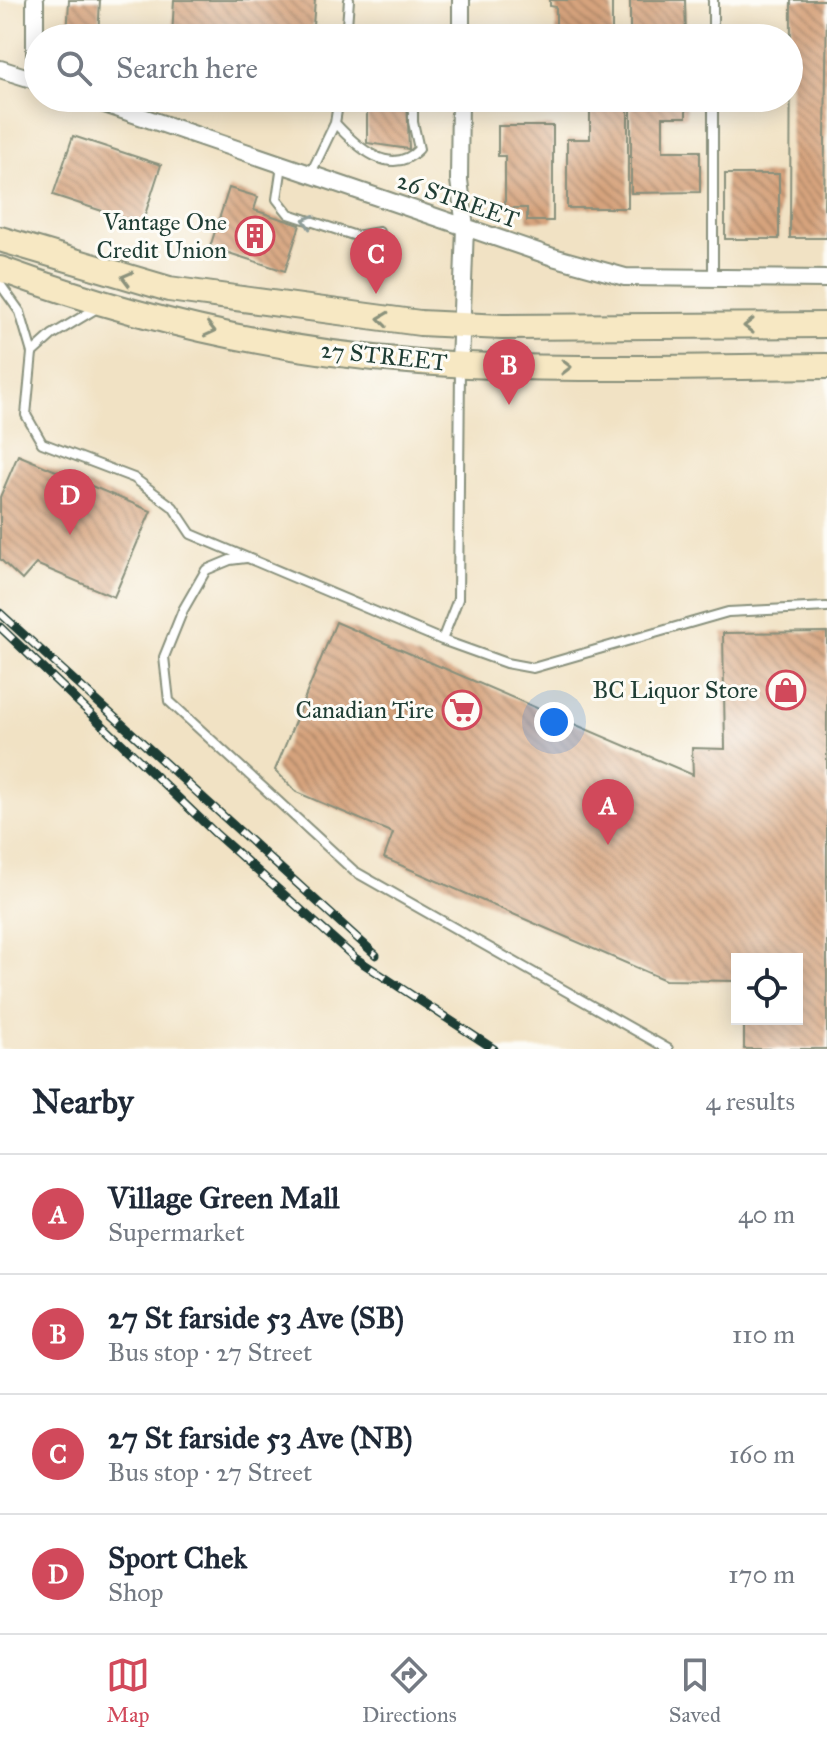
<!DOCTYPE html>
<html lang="en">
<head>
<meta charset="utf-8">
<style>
	:root { --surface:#fff; --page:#f6f6f7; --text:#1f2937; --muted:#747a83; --line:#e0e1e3; --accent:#d1495b }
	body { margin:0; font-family:"IM FELL Great Primer",serif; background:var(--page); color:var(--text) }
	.controls { position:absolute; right:24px; bottom:24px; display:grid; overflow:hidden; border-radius:0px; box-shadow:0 4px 20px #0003 }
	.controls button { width:72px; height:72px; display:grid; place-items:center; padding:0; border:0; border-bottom:2px solid var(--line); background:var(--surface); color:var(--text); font:40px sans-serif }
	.you { position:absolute; left:554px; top:722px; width:28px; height:28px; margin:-20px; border:6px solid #fff; border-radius:50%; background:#1a73e8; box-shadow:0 0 0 12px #1a73e833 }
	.badge { display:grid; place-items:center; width:52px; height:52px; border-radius:50%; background:var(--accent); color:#fff; font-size:26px; font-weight:700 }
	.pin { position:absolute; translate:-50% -66px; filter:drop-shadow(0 2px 4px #0008) }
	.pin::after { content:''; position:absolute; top:42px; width:28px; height:24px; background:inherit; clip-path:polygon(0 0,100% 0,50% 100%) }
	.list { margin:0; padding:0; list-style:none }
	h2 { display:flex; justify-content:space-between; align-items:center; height:104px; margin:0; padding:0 32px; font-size:34px }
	h2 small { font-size:26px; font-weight:400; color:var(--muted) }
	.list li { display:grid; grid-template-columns:52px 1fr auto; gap:24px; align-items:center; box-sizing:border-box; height:120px; padding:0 32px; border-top:2px solid var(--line) }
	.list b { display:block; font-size:30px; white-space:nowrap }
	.list p { margin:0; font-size:26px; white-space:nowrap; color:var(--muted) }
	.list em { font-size:26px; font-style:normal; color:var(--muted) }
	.icon { flex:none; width:44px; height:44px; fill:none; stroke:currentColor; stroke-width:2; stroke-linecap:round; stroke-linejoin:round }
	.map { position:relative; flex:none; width:827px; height:1049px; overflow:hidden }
	.search { position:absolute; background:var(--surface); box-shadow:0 4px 20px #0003; left:24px; right:24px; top:24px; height:88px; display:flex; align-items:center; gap:20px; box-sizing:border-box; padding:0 28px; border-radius:44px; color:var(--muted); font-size:30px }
	.sheet { height:584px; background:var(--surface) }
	nav { display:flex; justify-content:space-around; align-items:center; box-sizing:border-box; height:112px; border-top:2px solid var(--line); background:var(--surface); font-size:22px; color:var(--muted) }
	nav a { display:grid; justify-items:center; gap:4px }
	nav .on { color:var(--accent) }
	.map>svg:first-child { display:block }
	.building { fill:url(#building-back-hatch) }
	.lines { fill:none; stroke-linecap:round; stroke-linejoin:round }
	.lane-casing { stroke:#88907c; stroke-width:12 }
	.street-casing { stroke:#88907c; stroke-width:20 }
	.secondary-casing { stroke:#88907c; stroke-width:28 }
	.lane { stroke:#fff; stroke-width:8 }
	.street { stroke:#fff; stroke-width:16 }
	.secondary { stroke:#f7e8c3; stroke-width:24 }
	.rail-casing { stroke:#1f3d34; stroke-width:9 }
	.rail { stroke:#fdfcf7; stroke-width:6; stroke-dasharray:18; stroke-linecap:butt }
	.oneway { stroke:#8f9e9a }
	.oneway2 { stroke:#8b927c }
	.labels { text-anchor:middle; stroke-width:6; stroke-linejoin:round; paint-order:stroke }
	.street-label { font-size:24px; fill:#1f3d34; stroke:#fdfcf7 }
	.poi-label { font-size:24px; fill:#1f3d34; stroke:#fdfcf7; text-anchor:end }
</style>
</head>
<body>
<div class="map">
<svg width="827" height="1049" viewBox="0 0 827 1049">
	<defs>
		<pattern id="building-back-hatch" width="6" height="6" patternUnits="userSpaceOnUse" patternTransform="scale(2)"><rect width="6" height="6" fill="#d6a37d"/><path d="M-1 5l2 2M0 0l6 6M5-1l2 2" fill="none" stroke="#ad8667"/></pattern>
	</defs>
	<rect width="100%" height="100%" fill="#fdfcf7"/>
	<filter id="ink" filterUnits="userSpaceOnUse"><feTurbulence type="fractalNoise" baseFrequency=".0125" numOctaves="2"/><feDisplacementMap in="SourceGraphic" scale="16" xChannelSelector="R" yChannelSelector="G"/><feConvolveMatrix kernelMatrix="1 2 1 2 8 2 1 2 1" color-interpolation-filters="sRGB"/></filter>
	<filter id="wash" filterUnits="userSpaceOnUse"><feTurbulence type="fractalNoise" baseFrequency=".006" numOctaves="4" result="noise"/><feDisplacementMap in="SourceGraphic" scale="32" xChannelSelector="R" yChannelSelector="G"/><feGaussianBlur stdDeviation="1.8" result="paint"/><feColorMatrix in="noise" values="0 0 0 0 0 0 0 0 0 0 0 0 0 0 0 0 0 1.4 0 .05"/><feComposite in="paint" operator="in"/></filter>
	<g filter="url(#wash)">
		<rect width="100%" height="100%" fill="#f1e2c4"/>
		<g id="blocks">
			<path class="building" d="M 69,0 L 100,0 L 98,38 L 67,38 Z
				M 174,0 L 315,0 L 312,38 L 172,38 Z
				M 550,0 L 612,0 L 612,38 L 556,38 L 556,7 L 550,6 Z
				M 630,0 L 685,0 L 686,38 L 630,38 Z
				M 791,0 L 827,0 L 824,209 L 827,209 L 827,238 L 790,238 Z
				M 367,98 L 407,98 L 409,149 L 367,143 Z
				M 627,98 L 627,106 L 600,99 L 600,98 Z
				M 631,98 L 686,98 L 686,117 L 663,117 L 663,151 L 700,151 L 700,192 L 631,193 Z
				M 590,108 L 628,108 L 628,208 L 567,208 L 567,139 L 590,139 Z
				M 498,126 L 553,126 L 553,221 L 527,221 L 527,208 L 505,208 L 505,156 L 498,156 Z
				M 73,136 L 161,165 L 142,224 L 53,195 Z
				M 725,174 L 779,174 L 779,239 L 725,239 Z
				M 229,188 L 258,197 L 254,210 L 300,225 L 285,271 L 210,247 Z
				M 18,455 L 151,511 L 114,597 L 36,564 L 22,580 L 0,559 L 0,497 Z
				M 336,622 L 693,775 L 692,748 L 725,749 L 723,633 L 827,632 L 827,1049 L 744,1049 L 744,1019 L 797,1019 L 797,959 L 737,959 L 737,981 L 665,980 L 384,858 L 393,833 L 296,792 L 275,770 Z"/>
		</g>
	</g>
	<g filter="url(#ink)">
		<use href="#blocks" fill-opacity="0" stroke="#88907c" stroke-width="2"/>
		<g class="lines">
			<g class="lane-casing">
				<path id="lane" d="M 346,38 L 349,0
					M 713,38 L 713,0
					M 335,123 C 356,146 391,179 419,149 L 413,122 L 413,98
					M 282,165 L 277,199 L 289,214 L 356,236 L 379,232
					M 310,175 L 335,123 L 339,98
					M 713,278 L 713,98
					M 0,284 L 20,312 L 32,353 L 26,415 L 42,443 L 134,478 L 173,507 L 191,534 L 442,640 L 506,663 L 533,668 L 728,612 L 827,607
					M 32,353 L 52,335 L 97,308
					M 246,558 L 230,560 L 206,570 L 183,610 L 164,657 L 169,701 L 354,871 L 668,1049
					M 442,640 L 458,599 L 460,366"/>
			</g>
			<g class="street-casing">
				<path id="street" d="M 35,0 L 35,80
					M 461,38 L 461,0
					M 0,69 L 38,81
					M 87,98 L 553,257 L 625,277 L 827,279
					M 460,98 L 459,180 L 465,227 L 460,365"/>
			</g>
			<g class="secondary-casing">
				<path id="secondary" d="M 0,239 L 169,289 L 420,323 L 502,327 L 827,325
					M 0,269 C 134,318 277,352 420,362 C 555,372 692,367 827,366"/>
			</g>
			<use href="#lane" class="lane"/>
			<use href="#street" class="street"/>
			<use href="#secondary" class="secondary"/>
			<g class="rail-casing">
				<path id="rail" d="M 0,613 L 376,955
					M 0,627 L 215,833 L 355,958 L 494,1049"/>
			</g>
			<use href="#rail" class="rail"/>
		</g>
		<defs><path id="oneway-chevron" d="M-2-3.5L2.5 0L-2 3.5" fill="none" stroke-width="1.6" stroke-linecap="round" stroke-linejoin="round" transform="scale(2)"/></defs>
		<use class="oneway" href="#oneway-chevron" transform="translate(308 221) rotate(-162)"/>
		<g class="oneway2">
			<use href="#oneway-chevron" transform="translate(127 278) rotate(-165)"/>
			<use href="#oneway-chevron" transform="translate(383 319) rotate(-173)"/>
			<use href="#oneway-chevron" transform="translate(749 326) rotate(180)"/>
			<use href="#oneway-chevron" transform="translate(210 330) rotate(13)"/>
			<use href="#oneway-chevron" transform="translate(566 367)"/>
		</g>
	</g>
	<defs>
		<g id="building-ring" transform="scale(2)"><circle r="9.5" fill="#fdfcf7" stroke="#d1495b" stroke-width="1.5"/><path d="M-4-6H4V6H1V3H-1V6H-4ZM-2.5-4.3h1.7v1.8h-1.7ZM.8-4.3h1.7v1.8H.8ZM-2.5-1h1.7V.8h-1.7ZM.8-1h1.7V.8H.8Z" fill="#d1495b"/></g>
		<g id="shop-ring" transform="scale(2)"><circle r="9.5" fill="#fdfcf7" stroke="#d1495b" stroke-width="1.5"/><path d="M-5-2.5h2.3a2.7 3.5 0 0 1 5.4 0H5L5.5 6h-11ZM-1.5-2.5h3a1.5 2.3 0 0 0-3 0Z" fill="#d1495b"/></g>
		<g id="supermarket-ring" transform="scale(2)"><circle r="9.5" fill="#fdfcf7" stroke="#d1495b" stroke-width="1.5"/><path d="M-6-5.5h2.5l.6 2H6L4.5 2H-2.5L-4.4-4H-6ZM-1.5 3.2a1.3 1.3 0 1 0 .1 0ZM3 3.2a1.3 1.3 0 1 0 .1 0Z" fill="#d1495b"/></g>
	</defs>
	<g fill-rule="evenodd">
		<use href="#building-ring" x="255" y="236"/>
		<use href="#shop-ring" x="786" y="690"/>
		<use href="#supermarket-ring" x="462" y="710"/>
	</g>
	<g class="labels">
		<g class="street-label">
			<text transform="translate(458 200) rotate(19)" y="8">26 STREET</text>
			<text transform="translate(384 356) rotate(6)" y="8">27 STREET</text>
		</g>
		<g class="poi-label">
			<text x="227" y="230">Vantage One<tspan x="227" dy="28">Credit Union</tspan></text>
			<text x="758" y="698">BC Liquor Store</text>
			<text x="434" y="718">Canadian Tire</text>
		</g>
	</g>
</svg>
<div class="controls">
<button><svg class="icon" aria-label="locate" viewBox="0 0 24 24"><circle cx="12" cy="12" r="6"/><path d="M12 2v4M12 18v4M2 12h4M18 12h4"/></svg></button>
</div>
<div class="you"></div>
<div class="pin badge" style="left:608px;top:845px">A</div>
<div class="pin badge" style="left:509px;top:405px">B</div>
<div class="pin badge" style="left:376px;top:294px">C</div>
<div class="pin badge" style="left:70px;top:535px">D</div>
<div class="search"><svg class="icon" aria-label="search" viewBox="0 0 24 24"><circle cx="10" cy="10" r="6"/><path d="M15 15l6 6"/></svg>Search here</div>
</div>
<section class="sheet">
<h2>Nearby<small>4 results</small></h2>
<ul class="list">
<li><span class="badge">A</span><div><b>Village Green Mall</b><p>Supermarket</p></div><em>40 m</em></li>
<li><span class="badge">B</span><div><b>27 St farside 53 Ave (SB)</b><p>Bus stop · 27 Street</p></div><em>110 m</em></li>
<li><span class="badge">C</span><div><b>27 St farside 53 Ave (NB)</b><p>Bus stop · 27 Street</p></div><em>160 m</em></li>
<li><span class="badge">D</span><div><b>Sport Chek</b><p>Shop</p></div><em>170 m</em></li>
</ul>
</section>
<nav>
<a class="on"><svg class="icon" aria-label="map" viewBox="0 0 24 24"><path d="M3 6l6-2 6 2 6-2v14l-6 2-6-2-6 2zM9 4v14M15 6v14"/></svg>Map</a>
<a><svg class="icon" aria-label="directions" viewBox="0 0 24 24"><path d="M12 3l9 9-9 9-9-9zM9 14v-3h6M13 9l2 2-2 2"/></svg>Directions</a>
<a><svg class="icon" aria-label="saved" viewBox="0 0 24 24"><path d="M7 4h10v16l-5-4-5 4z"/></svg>Saved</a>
</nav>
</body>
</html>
